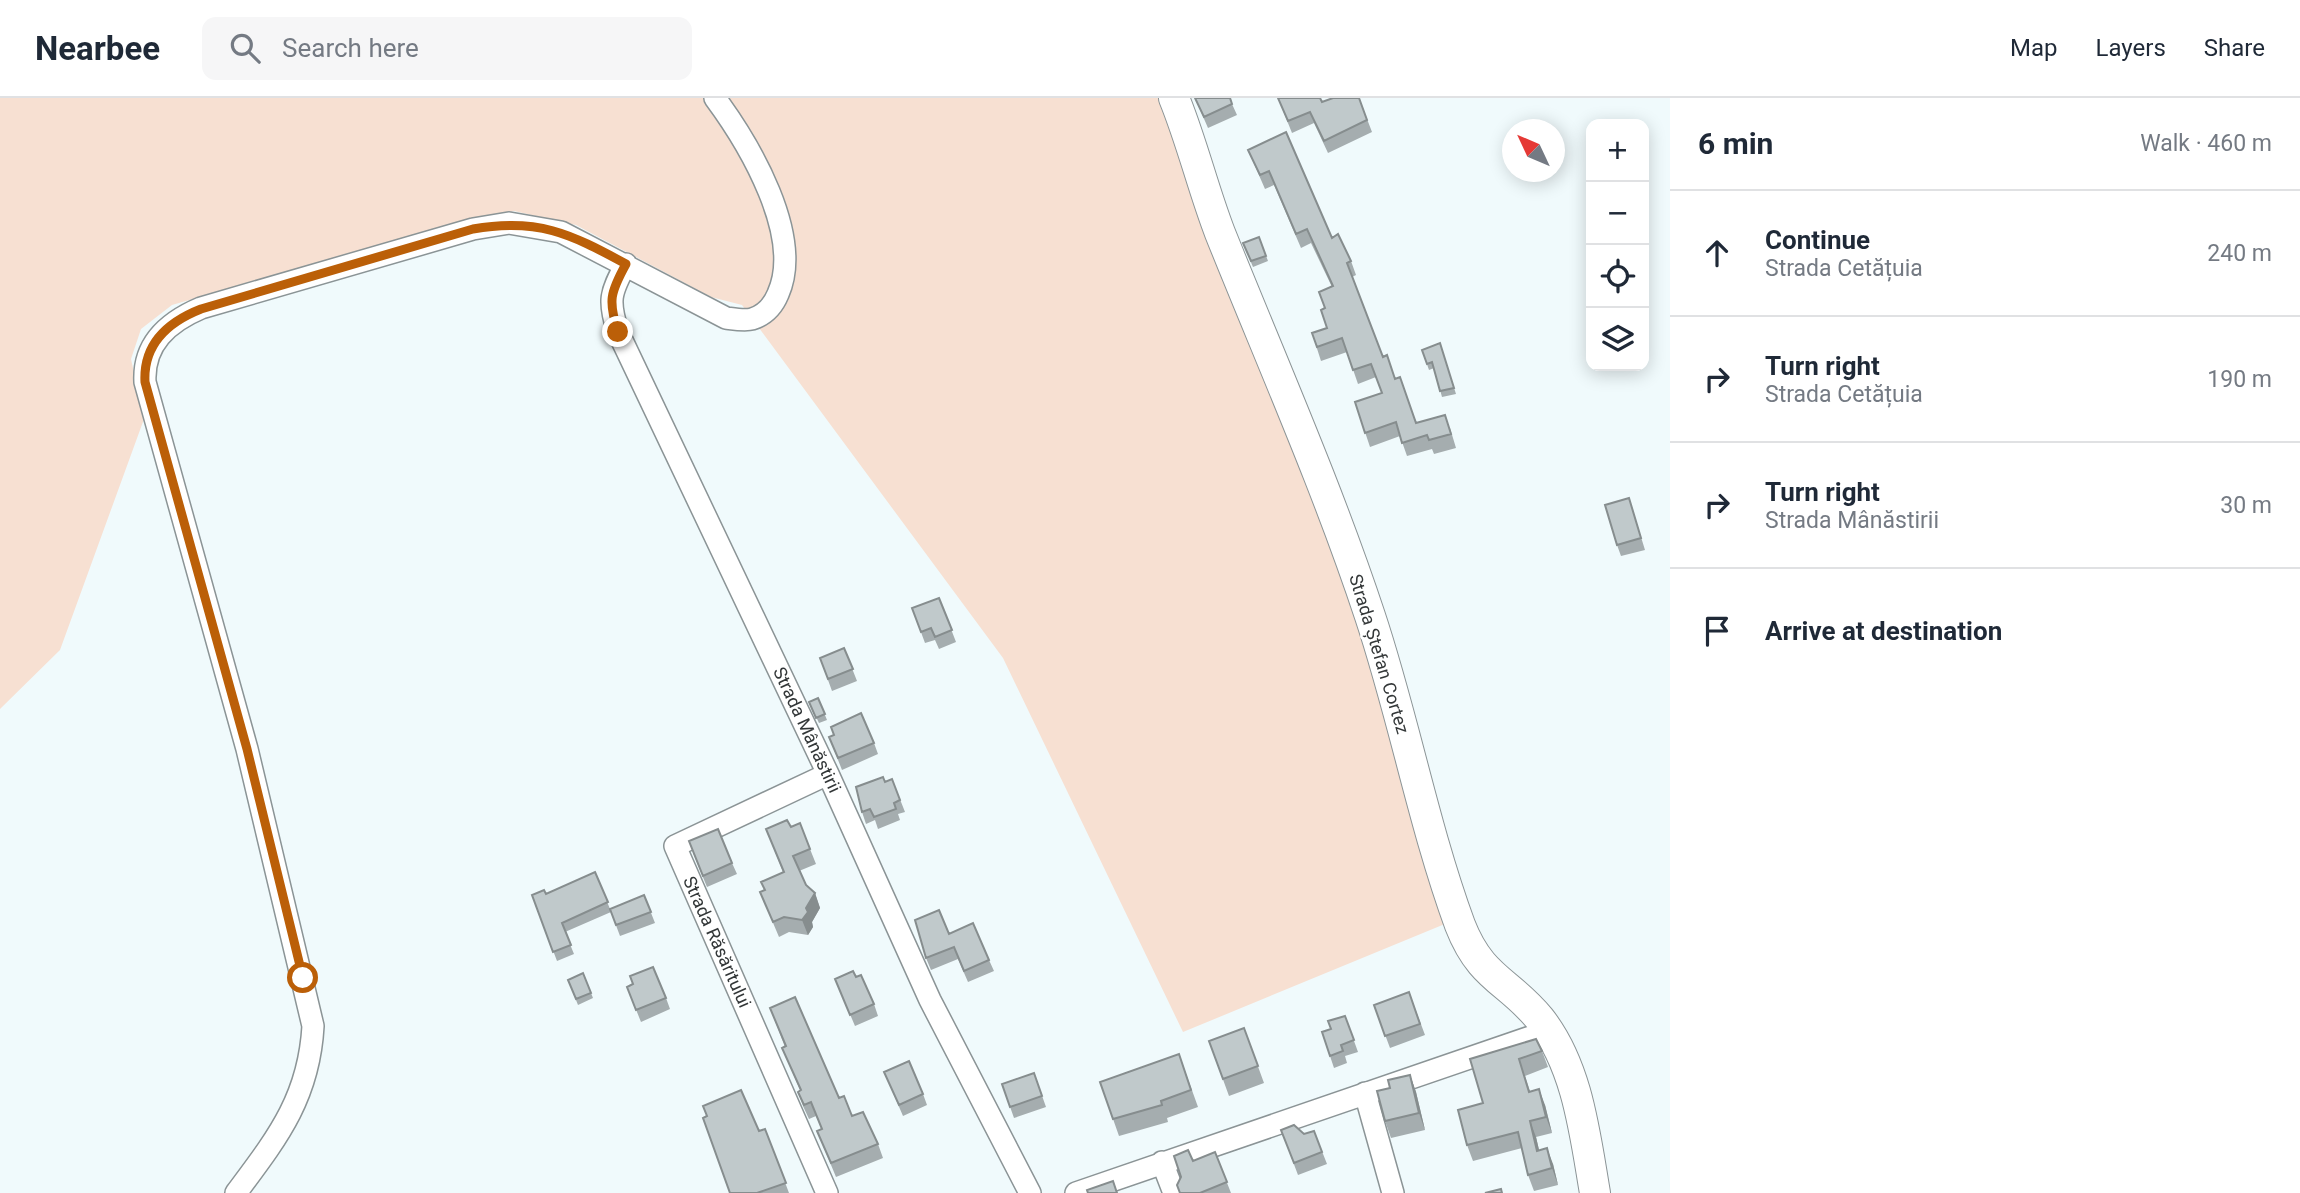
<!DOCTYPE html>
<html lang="en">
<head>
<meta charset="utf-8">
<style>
	:root { --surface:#fff; --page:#f6f6f7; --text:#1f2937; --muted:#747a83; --line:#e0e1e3 }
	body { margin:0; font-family:Roboto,sans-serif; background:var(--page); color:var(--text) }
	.controls { position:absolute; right:21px; top:21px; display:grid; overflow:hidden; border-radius:14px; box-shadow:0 4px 18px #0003 }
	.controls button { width:63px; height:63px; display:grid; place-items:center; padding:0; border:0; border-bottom:2px solid var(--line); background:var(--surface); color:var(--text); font:35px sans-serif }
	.compass { position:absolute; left:1502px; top:21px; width:63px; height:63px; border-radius:50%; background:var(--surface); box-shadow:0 4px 18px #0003; rotate:314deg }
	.stop { position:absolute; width:21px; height:21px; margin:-16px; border:5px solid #bb5f08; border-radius:50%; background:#fff }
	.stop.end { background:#bb5f08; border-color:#fff; box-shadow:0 2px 7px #0008 }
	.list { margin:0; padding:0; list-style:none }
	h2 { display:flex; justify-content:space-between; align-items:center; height:91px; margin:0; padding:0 28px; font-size:30px }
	h2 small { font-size:23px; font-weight:400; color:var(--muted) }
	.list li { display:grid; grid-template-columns:46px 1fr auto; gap:21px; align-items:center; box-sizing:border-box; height:126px; padding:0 28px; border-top:2px solid var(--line) }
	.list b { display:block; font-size:26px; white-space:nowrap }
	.list p { margin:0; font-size:23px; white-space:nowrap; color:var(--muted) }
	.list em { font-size:23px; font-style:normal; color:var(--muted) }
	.icon { flex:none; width:38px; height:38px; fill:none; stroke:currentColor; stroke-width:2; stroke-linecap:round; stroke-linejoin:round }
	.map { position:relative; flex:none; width:1670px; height:1095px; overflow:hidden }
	header { display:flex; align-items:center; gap:42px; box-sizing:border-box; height:98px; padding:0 35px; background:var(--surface); border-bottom:2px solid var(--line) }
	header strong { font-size:33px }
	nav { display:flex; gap:38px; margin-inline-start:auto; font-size:24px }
	.search { width:490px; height:63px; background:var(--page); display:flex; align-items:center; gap:18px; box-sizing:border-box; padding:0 24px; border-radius:14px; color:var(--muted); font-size:26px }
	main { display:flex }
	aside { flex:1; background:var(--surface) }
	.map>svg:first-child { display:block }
	.green { fill:#f7e0d2 }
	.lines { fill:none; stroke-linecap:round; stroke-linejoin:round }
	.street-casing { stroke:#8b9496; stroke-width:24 }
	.secondary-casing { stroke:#8b9496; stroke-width:32 }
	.street { stroke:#fff; stroke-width:21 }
	.secondary { stroke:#fff; stroke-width:30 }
	.wall { fill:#a5adaf }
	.shaded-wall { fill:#868d8e }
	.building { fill:#c0c9cb; stroke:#868d8e; stroke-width:2 }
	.route { stroke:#bb5f08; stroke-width:9 }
	.labels { text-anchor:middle; stroke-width:5; stroke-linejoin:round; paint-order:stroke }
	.street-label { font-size:18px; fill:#333738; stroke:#fff }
</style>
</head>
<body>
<header>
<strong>Nearbee</strong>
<div class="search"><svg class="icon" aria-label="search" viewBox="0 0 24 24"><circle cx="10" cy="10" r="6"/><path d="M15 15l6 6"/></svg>Search here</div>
<nav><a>Map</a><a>Layers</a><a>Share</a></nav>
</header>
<main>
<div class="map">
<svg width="1670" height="1095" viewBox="0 0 1670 1095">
	<rect width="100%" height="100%" fill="#f0fafc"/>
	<path class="green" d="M 0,0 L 1173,0 L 1331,447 L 1457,821 L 1183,934 L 1003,560 L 742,207 L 711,199 L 576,127 L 514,113 L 438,130 L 172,207 L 141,231 L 131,261 L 144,321 L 60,552 L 0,611 Z"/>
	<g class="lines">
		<g class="street-casing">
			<path id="street" d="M 626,166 C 610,195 608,203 618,234 L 828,676 L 930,902 L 1030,1095
				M 1365,995 L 1393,1095
				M 1162,1064 L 1174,1095
				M 236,1095 C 277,1040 309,1000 313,928 L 247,651 L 145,284 C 143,246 168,224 201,210 L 473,131 L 509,125 L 561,134 L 726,220 C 734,221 745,223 752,221 C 765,217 773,208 778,196 C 804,138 749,46 715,0
				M 827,1095 L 675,748 L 828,676
				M 1076,1095 L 1548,933"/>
		</g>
		<g class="secondary-casing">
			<path id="secondary" d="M 1174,0 C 1192,44 1203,91 1220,135 C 1271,262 1327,388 1370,518 C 1404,620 1423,726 1460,827 C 1481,881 1508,882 1540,921 C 1578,969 1585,1037 1595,1095"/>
		</g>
		<use href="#street" class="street"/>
		<use href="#secondary" class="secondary"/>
	</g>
	<path class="wall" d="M 1195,0 L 1232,6 L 1237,17 L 1208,30 Z
		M 1278,0 L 1322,4 L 1359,0 L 1372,34 L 1328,55 L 1314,25 L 1292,35 Z
		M 1248,52 L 1332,140 L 1351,163 L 1356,177 L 1352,179 L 1383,259 L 1395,281 L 1417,325 L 1450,330 L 1456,350 L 1434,356 L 1432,351 L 1407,358 L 1400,338 L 1370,349 L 1355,304 L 1382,295 L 1376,279 L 1358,286 L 1347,254 L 1321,263 L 1312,235 L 1327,230 L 1325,210 L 1332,189 L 1311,145 L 1301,150 L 1274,87 L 1265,91 Z
		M 1259,139 L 1268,163 L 1253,169 L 1243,145 Z
		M 1440,245 L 1456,296 L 1442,299 L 1434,270 L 1429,272 L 1422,252 Z
		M 1629,400 L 1645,452 L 1621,458 L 1617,447 Z
		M 939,500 L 956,544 L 939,551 L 935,542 L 925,545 L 912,510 Z
		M 844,550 L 857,583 L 832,593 L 820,560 Z
		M 818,600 L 827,622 L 819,625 L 809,604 Z
		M 829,639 L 874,645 L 878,656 L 842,672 Z
		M 892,681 L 905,714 L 898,716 L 900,722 L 878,731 L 875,722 L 866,726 L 862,714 L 885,684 Z
		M 791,729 L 810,751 L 816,766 L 799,773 L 806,787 L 815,795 L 820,810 L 812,824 L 813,829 L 808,837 L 789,834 L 779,839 L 760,794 L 764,792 L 783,774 L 766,731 Z
		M 693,755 L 732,765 L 737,776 L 707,789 Z
		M 595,774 L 610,811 L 644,797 L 655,825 L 620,838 L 611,814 L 565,834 L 574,856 L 557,863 L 532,797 L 546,796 Z
		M 949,836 L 989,862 L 994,873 L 968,884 L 958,861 L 931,872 L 926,860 Z
		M 583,875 L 593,900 L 578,907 L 568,882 Z
		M 856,879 L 874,906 L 878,918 L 855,928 L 835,881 Z
		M 627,889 L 666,900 L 670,911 L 641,924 Z
		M 1409,894 L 1425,937 L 1390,950 L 1374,907 Z
		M 770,910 L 852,1018 L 878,1046 L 883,1060 L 836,1079 L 817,1033 L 822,1031 L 816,1018 L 809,1021 L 803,1008 L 798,994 L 800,992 L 782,950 L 785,949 Z
		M 1345,918 L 1358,954 L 1345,958 L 1347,965 L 1334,970 L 1322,934 L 1331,931 Z
		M 1244,930 L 1264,985 L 1229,998 L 1209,943 Z
		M 1542,953 L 1548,969 L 1525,978 L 1530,993 L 1545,1007 L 1552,1035 L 1536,1039 L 1539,1052 L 1553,1066 L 1558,1087 L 1534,1093 L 1528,1077 L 1522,1050 L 1473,1063 L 1467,1047 L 1483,1005 L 1470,961 Z
		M 1179,956 L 1198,1009 L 1167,1020 L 1168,1024 L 1119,1038 L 1100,984 Z
		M 884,974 L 923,996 L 927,1007 L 903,1018 Z
		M 1034,975 L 1046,1009 L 1014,1020 L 1002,986 Z
		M 1410,977 L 1416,994 L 1425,1032 L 1391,1040 L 1385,1023 L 1390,990 Z
		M 765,1031 L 789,1095 L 730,1095 L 759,1033 Z
		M 1281,1032 L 1304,1036 L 1314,1033 L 1327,1066 L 1298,1077 Z
		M 1215,1054 L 1231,1095 L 1180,1095 L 1193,1063 Z"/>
	<path class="shaded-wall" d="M 815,795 L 820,810 L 812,824 L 813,829 L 808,837 L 802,822 L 806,810 Z
		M 1410,977 L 1416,994 L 1425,1032 L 1419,1015 Z
		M 1539,991 L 1545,1007 L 1552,1035 L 1546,1019 Z
		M 1530,1023 L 1536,1039 L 1543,1069 L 1537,1053 Z
		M 1547,1050 L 1553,1066 L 1558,1087 L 1552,1070 Z"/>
	<path class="building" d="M 1195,0 L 1230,0 L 1232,6 L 1204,19 Z
		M 1278,0 L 1320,0 L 1322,4 L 1333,0 L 1359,0 L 1367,22 L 1324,43 L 1310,14 L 1288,23 Z
		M 1286,34 L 1332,140 L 1338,136 L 1351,163 L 1347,165 L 1383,259 L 1387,257 L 1395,281 L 1400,279 L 1416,325 L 1445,317 L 1451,336 L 1429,342 L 1427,337 L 1402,345 L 1396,324 L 1365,335 L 1355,304 L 1382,295 L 1371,266 L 1353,272 L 1342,240 L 1317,249 L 1312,235 L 1327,230 L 1321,212 L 1325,210 L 1319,194 L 1333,188 L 1307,131 L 1296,136 L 1269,73 L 1260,77 L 1248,52 Z
		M 1259,139 L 1266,158 L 1251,163 L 1243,145 Z
		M 1440,245 L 1454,290 L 1440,293 L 1432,264 L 1427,266 L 1422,252 Z
		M 1629,400 L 1641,440 L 1617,447 L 1605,407 Z
		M 939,500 L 952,532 L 935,539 L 931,530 L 921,534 L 912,510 Z
		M 844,550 L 853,571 L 828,581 L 820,560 Z
		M 818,600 L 825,616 L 816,620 L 809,604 Z
		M 861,615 L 874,645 L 838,660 L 829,639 L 834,637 L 831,629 Z
		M 883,679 L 885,684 L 892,681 L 900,702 L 894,705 L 896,711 L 874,719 L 870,711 L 862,714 L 856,689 Z
		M 787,722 L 791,729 L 800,725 L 810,751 L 793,758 L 806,787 L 815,795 L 806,810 L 808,814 L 802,822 L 784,819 L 773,824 L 760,794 L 765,792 L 761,784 L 784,774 L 766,731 Z
		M 718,731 L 732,765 L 703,778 L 689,743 Z
		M 595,774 L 608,804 L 562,825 L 571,847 L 553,854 L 532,797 L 544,792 L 546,796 Z
		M 644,797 L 651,814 L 616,827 L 610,811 Z
		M 939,812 L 949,836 L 973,825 L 989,862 L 964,873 L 954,849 L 926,860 L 915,822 Z
		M 653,869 L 666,900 L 636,912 L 627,889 L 633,886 L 630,878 Z
		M 853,873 L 856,879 L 861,877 L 874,906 L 850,917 L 835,881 Z
		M 583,875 L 591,895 L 576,901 L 568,882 Z
		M 1409,894 L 1420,926 L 1385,938 L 1374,907 Z
		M 795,899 L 839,1000 L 844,998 L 852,1018 L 863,1014 L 878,1046 L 831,1065 L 817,1033 L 822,1031 L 811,1004 L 804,1007 L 798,994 L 801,992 L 782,950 L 786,948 L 770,910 Z
		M 1345,918 L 1354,942 L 1341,947 L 1343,953 L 1330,958 L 1322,934 L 1331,931 L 1328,923 Z
		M 1244,930 L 1258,968 L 1223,981 L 1209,943 Z
		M 1536,941 L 1542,953 L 1519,961 L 1529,994 L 1539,991 L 1546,1019 L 1530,1023 L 1537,1053 L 1547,1050 L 1552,1070 L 1528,1077 L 1518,1034 L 1467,1047 L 1458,1012 L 1483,1005 L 1470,961 Z
		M 1179,956 L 1191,992 L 1161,1003 L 1162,1007 L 1113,1021 L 1100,984 Z
		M 909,963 L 923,996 L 899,1007 L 884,974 Z
		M 1034,975 L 1042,998 L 1010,1009 L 1002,986 Z
		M 1410,977 L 1419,1015 L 1385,1023 L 1377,993 L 1390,990 L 1388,982 Z
		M 741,992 L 759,1033 L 765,1031 L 786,1085 L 757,1095 L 730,1095 L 703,1020 L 707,1018 L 703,1008 Z
		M 1294,1027 L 1304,1036 L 1314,1033 L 1322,1054 L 1294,1065 L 1281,1032 Z
		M 1188,1052 L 1193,1063 L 1215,1054 L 1227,1084 L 1200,1095 L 1180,1095 L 1177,1087 L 1181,1079 L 1174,1058 Z
		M 1113,1083 L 1117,1095 L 1088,1095 L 1087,1092 Z
		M 1501,1091 L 1502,1095 L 1485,1095 Z"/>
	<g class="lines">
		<path class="route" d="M 303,880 L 247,651 L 145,284 C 143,246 168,224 201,211 L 473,131 C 538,120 569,135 626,166 C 610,195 608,203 618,234"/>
	</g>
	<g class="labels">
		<g class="street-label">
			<text transform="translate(1379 556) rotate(73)" y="6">Strada Ștefan Cortez</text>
			<text transform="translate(807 632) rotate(65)" y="6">Strada Mânăstirii</text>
			<text transform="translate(717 844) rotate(66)" y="6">Strada Răsăritului</text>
		</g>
	</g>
</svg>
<div class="controls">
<button>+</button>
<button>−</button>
<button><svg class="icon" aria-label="locate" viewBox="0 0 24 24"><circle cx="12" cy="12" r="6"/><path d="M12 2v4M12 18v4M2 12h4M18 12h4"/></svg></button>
<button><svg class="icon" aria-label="layers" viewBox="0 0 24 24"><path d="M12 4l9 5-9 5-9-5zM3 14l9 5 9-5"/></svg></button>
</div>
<svg class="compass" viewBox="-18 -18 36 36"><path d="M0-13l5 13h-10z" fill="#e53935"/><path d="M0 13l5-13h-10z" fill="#747a83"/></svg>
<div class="stop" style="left:303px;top:880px"></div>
<div class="stop end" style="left:618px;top:234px"></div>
</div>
<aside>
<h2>6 min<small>Walk · 460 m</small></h2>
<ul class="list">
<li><svg class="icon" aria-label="ahead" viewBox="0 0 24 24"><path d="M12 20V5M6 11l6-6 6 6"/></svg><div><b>Continue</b><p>Strada Cetățuia</p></div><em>240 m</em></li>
<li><svg class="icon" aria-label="right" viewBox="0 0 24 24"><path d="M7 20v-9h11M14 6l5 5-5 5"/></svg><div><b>Turn right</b><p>Strada Cetățuia</p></div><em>190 m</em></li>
<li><svg class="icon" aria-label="right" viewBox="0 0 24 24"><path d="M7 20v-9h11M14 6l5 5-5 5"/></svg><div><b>Turn right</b><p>Strada Mânăstirii</p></div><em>30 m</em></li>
<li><svg class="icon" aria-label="arrive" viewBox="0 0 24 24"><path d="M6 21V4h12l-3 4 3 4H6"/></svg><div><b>Arrive at destination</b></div></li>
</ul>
</aside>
</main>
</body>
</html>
